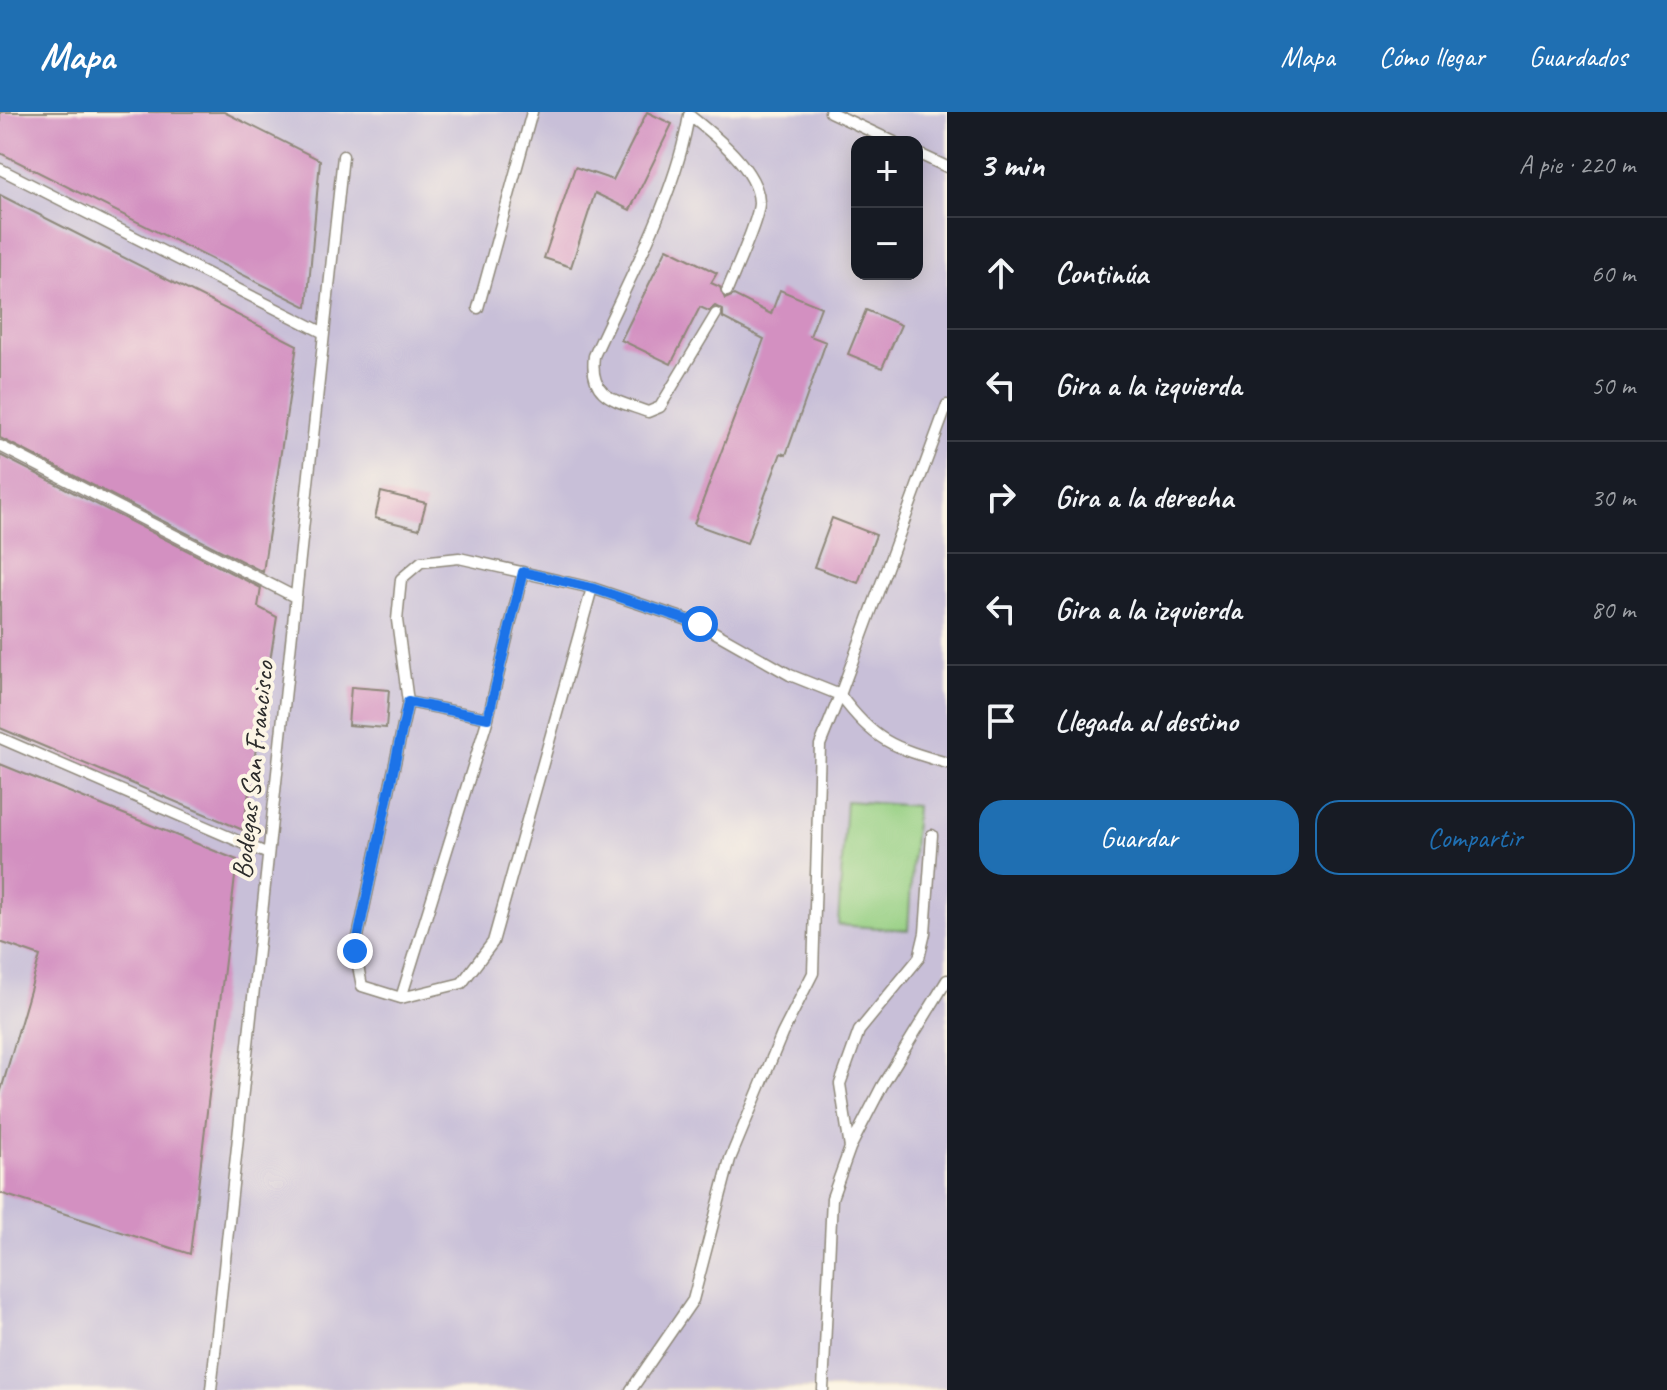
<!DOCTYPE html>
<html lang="es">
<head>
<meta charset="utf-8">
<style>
	:root { --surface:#171b24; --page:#20242c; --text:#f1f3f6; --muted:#9ea1a6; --line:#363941; --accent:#1f6fb2 }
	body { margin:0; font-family:Caveat,sans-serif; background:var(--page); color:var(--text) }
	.controls { position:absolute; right:24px; top:24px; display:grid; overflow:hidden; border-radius:16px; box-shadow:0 4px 20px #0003 }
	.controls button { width:72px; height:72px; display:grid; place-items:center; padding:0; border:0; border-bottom:2px solid var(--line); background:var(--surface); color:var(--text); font:40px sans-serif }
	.stop { position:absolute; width:24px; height:24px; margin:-18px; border:6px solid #1a73e8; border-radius:50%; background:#fff }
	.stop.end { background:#1a73e8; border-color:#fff; box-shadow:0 2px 8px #0008 }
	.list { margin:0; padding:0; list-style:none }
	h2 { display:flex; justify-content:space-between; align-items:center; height:104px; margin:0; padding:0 32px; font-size:34px }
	h2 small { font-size:26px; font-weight:400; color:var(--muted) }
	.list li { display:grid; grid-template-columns:52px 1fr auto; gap:24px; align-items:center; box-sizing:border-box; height:112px; padding:0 32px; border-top:2px solid var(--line) }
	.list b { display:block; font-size:30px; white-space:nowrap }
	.list em { font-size:26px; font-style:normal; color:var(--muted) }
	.actions { display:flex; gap:16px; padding:24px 32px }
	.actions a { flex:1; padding:18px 0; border:2px solid var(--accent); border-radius:24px; text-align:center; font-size:28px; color:var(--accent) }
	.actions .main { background:var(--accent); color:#fff }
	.icon { flex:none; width:44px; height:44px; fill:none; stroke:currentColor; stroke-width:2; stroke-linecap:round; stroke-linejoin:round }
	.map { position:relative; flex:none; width:947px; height:1278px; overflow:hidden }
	header { display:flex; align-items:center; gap:48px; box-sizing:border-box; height:112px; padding:0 40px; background:var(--accent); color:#fff }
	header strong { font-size:38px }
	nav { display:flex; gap:44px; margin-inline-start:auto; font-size:28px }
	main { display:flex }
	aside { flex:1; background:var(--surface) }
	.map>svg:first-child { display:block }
	.industrial { fill:#c8bfd8; fill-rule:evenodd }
	.green { fill:#95cf83; stroke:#607d57; stroke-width:2 }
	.building { fill:#d390c1 }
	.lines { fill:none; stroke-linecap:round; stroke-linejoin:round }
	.lane-casing { stroke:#8e887a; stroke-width:13 }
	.lane { stroke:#fff; stroke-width:10 }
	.route { stroke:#1a73e8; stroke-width:10 }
	.labels { text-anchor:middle; stroke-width:8; stroke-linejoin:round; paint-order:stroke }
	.street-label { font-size:28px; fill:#2b2b2b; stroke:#fcf5e5 }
</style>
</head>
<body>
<header>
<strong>Mapa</strong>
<nav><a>Mapa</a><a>Cómo llegar</a><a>Guardados</a></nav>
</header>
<main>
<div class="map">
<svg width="947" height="1278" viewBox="0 0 947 1278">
	<rect width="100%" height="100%" fill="#fcf5e5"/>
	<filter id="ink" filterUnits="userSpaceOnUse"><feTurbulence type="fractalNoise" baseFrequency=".0125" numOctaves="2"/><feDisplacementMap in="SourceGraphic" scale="16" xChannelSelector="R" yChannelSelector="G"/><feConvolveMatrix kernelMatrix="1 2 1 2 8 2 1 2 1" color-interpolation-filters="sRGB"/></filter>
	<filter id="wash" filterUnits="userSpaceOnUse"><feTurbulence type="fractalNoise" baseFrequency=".006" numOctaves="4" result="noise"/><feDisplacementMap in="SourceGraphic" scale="32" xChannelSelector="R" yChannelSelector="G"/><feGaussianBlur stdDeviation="1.8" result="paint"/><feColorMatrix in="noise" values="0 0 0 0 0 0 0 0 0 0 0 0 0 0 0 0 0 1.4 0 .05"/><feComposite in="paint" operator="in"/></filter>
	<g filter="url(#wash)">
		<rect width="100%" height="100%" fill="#f0e5c8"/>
		<path class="industrial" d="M 0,0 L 947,0 L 947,1276 L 0,1278 ZM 857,30 L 917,30 L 917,162 L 857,162 Z"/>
		<path class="green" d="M 846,689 L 916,694 L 908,818 L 838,813 Z"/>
		<g id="blocks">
			<path class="building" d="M 0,0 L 224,0 L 320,48 L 307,195 L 0,41 Z
				M 647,0 L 672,12 L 630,98 L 595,81 L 571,155 L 544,146 L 575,55 L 613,68 Z
				M 0,83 L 297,233 L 263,460 L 0,326 Z
				M 667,136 L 717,161 L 711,171 L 720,175 L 725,187 L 734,183 L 771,202 L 780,178 L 821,195 L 810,224 L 826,230 L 786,343 L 781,341 L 747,431 L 694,412 L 764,227 L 723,206 L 723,198 L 715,194 L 709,199 L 700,195 L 671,252 L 621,228 Z
				M 866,198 L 901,213 L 882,256 L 848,242 Z
				M 0,343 L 261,476 L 258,495 L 277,505 L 243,718 L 0,616 Z
				M 381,380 L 426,391 L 419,417 L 375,406 Z
				M 832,406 L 876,423 L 858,471 L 814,455 Z
				M 351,575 L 389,578 L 386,616 L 348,613 Z
				M 0,652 L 237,748 L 190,1142 L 0,1081 L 0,982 L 40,844 L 0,830 Z"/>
		</g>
	</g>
	<g filter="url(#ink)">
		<use href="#blocks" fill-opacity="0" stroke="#8e887a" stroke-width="2"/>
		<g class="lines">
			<g class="lane-casing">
				<path id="lane" d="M 830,0 L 894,30
					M 917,41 L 947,55
					M 0,57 L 324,221
					M 478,196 L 532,0
					M 716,202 L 660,295 L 648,300 C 615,288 589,286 594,244 C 627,170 676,84 689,3 C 713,22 758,57 759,90 C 760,105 734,161 727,179
					M 947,293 L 840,583 C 874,629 892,635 947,651
					M 0,334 L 295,485
					M 592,476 L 493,830 L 462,871 L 401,886 L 362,874 L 355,839 L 408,590 L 397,508 L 401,467 L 421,450 L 459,446 L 592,476 L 700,512 L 790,563 L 840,583 L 820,633 L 813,861 L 782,922 L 730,1047 L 693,1188 L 631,1278
					M 408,590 L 488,606
					M 0,626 L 266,741
					M 401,886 L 488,606 L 523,460
					M 850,1036 L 840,972 L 859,919 L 919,846 L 925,821 L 932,723
					M 211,1278 L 343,44
					M 823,1278 L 832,1086 L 850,1036 L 882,974 L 947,868"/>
			</g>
			<use href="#lane" class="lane"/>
		</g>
	</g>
	<g class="lines" filter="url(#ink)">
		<path class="route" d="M 355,839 L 408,590 L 488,606 L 523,460 L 592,476 L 700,512"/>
	</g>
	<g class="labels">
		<g class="street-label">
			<text transform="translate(252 658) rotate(-84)" y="10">Bodegas San Francisco</text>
		</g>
	</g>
</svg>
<div class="controls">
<button>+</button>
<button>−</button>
</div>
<div class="stop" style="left:700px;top:512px"></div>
<div class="stop end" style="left:355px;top:839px"></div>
</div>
<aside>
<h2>3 min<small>A pie · 220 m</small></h2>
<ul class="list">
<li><svg class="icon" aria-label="ahead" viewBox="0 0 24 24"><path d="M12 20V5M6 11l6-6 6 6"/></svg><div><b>Continúa</b></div><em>60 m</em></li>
<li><svg class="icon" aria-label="left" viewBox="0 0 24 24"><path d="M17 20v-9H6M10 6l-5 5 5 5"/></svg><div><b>Gira a la izquierda</b></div><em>50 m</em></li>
<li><svg class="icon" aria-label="right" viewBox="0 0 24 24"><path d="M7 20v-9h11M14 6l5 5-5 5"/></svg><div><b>Gira a la derecha</b></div><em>30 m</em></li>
<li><svg class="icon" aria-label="left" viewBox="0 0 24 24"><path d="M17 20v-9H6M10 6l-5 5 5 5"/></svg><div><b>Gira a la izquierda</b></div><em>80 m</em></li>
<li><svg class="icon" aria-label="arrive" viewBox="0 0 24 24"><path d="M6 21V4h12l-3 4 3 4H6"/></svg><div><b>Llegada al destino</b></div></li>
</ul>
<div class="actions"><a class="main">Guardar</a><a>Compartir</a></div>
</aside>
</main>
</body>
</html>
